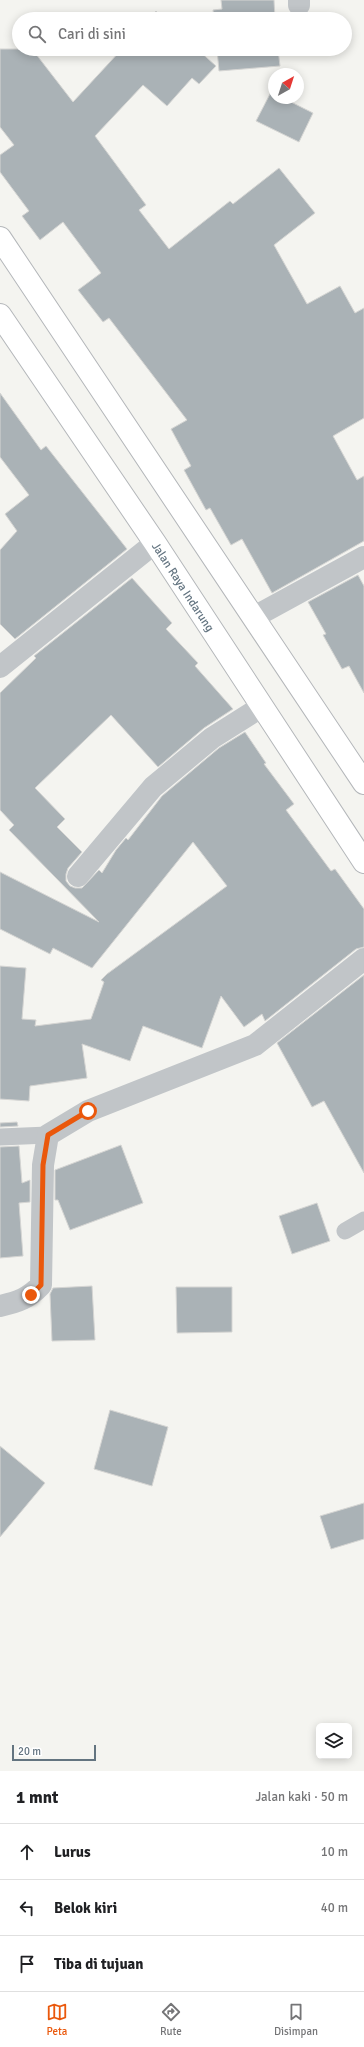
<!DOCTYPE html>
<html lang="id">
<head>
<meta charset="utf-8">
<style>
	:root { --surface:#fff; --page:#f6f6f6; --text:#202124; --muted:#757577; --line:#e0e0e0; --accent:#ea580c }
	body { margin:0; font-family:Signika,sans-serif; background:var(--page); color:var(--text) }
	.controls { position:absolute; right:12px; bottom:12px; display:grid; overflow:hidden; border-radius:6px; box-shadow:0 2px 10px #0003 }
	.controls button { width:36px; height:36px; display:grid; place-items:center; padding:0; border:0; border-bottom:1px solid var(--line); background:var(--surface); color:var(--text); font:20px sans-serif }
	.compass { position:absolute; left:268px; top:68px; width:36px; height:36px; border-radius:50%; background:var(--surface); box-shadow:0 2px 10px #0003; rotate:39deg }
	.scale { position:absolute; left:12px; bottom:10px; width:84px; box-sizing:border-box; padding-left:4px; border:2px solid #637480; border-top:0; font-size:11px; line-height:14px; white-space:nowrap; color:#637480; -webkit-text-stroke:3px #fff; paint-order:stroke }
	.stop { position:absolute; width:12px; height:12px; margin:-9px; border:3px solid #ea580c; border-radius:50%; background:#fff }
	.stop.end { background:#ea580c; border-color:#fff; box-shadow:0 1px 4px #0008 }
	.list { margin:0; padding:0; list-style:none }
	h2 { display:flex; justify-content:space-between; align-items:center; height:52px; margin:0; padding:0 16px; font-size:17px }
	h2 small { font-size:13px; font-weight:400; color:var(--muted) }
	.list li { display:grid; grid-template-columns:26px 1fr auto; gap:12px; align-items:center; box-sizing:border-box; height:56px; padding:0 16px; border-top:1px solid var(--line) }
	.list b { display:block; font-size:15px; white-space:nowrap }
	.list em { font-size:13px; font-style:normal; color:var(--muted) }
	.icon { flex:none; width:22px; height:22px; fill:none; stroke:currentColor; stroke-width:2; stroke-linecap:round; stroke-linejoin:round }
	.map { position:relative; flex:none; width:364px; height:1771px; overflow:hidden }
	.search { position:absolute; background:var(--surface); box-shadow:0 2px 10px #0003; left:12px; right:12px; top:12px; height:44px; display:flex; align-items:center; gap:10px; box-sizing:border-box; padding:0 14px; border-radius:22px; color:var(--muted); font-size:15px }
	.sheet { height:220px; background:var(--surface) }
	nav { display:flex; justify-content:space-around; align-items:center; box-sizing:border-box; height:56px; border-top:1px solid var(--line); background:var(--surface); font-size:11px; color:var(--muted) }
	nav a { display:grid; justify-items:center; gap:2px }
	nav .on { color:var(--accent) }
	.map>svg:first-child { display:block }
	.building { fill:#aab2b6; stroke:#d5d5d3 }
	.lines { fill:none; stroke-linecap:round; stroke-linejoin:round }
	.trunk-casing { stroke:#b4b7ba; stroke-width:24 }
	.service { stroke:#c1c5c8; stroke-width:17 }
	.minor { stroke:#c1c5c8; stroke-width:22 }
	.trunk { stroke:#fff; stroke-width:22 }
	.route { stroke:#ea580c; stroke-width:5 }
	.labels { text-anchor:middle; stroke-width:4; stroke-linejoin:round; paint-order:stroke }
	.street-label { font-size:12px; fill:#637480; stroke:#fff }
</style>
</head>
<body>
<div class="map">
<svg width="364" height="1771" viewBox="0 0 364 1771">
	<rect width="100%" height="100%" fill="#f4f4f0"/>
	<path class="building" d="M 221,0 L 274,0 L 275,19 L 214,19 L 213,10 L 222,9 Z
		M 156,11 L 164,19 L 149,19 Z
		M 0,49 L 32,49 L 73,102 L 122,49 L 197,49 L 216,66 L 199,84 L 192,78 L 167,106 L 143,85 L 95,136 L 146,205 L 139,210 L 169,249 L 230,201 L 233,204 L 279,168 L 315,213 L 274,245 L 307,304 L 340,286 L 355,313 L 364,308 L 364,418 L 333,436 L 357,480 L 364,476 L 364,541 L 272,593 L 242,539 L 231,545 L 210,508 L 206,510 L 184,470 L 191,466 L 171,429 L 187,420 L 109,318 L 103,322 L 78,290 L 101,273 L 63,222 L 40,240 L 22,216 L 29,211 L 0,172 L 0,155 L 14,145 L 0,127 Z
		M 217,49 L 278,49 L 280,66 L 219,71 Z
		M 271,92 L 274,93 L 274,98 L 283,98 L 313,113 L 299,142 L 256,121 Z
		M 0,393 L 41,450 L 46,446 L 127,549 L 15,639 L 0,624 L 0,550 L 17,531 L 5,514 L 29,495 L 0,457 Z
		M 358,575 L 364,586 L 364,693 L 349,666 L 342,669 L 323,635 L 326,634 L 308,602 Z
		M 132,578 L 172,623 L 166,629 L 198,663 L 195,666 L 233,709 L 204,728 L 158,767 L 111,715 L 35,788 L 65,819 L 57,827 L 82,852 L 68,868 L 66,874 L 66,881 L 70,886 L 75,888 L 82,888 L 99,870 L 102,873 L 116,850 L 126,838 L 128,840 L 162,796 L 219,748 L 245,732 L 266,763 L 264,764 L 294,804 L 286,810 L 331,871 L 335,869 L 364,909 L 364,947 L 356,949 L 265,1021 L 262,1014 L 244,1027 L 221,996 L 202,1048 L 143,1026 L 130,1061 L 82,1044 L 87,1078 L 30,1086 L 29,1101 L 0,1099 L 0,966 L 26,968 L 22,1019 L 36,1020 L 35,1026 L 91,1019 L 104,982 L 101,980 L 107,974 L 227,886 L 193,842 L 92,968 L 53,948 L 50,954 L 0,929 L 0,872 L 99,922 L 9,830 L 14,825 L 0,810 L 0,693 L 36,658 L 34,656 Z
		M 364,975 L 364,1173 L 324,1101 L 312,1107 L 277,1043 Z
		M 17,1122 L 18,1126 L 0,1127 L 0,1123 Z
		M 121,1145 L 143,1203 L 70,1230 L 58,1200 L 55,1200 L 55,1170 Z
		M 19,1146 L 22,1183 L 30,1180 L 30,1202 L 19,1203 L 23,1256 L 0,1258 L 0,1147 Z
		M 317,1203 L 330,1241 L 292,1254 L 279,1216 Z
		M 92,1286 L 95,1340 L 52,1341 L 50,1294 L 53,1288 Z
		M 176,1287 L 232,1287 L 232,1332 L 177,1333 Z
		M 110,1410 L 168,1427 L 152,1486 L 94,1469 Z
		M 0,1446 L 45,1483 L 0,1537 Z
		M 364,1503 L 364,1539 L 331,1549 L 320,1516 Z"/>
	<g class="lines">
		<g class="trunk-casing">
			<path id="trunk" d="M 0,238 L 364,783
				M 0,315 L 155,543 L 364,862"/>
		</g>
		<path class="service" d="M 0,1137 L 48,1135
			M 345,1231 L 364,1220"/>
		<path class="minor" d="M 299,0 L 299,5
			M 254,617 L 364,557
			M 0,667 L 155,543
			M 78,876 L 153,787 L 212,738 L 261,707
			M 0,1306 C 18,1302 29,1298 41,1285 L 43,1165 L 48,1135 L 88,1111 L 255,1045 L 364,959"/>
		<use href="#trunk" class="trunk"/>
	</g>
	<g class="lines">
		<path class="route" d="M 31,1295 L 41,1285 L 43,1165 L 48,1135 L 88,1111"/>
	</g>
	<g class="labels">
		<g class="street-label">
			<text transform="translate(183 587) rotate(57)" y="4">Jalan Raya Indarung</text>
		</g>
	</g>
</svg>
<div class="controls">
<button><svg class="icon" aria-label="layers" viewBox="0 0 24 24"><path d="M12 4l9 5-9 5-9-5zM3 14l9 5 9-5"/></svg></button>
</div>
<svg class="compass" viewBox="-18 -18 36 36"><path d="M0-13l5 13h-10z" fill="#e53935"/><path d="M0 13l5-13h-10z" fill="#757577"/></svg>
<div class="scale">20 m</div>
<div class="stop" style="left:88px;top:1111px"></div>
<div class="stop end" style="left:31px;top:1295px"></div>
<div class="search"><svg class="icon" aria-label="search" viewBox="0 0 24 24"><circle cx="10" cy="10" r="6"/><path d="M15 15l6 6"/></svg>Cari di sini</div>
</div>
<section class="sheet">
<h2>1 mnt<small>Jalan kaki · 50 m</small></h2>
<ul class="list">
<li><svg class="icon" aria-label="ahead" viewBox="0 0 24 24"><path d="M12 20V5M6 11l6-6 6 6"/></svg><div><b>Lurus</b></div><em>10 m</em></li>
<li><svg class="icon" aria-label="left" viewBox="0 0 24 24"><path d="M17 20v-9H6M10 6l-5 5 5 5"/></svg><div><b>Belok kiri</b></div><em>40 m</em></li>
<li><svg class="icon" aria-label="arrive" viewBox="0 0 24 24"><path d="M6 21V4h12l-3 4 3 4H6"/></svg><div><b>Tiba di tujuan</b></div></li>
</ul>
</section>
<nav>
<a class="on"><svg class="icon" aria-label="map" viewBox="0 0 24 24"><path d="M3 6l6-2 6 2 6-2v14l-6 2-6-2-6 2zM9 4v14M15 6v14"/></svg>Peta</a>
<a><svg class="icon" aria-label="directions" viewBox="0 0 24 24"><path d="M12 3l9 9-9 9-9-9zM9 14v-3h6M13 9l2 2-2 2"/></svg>Rute</a>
<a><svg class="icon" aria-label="saved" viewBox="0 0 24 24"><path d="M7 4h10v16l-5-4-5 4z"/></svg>Disimpan</a>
</nav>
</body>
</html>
